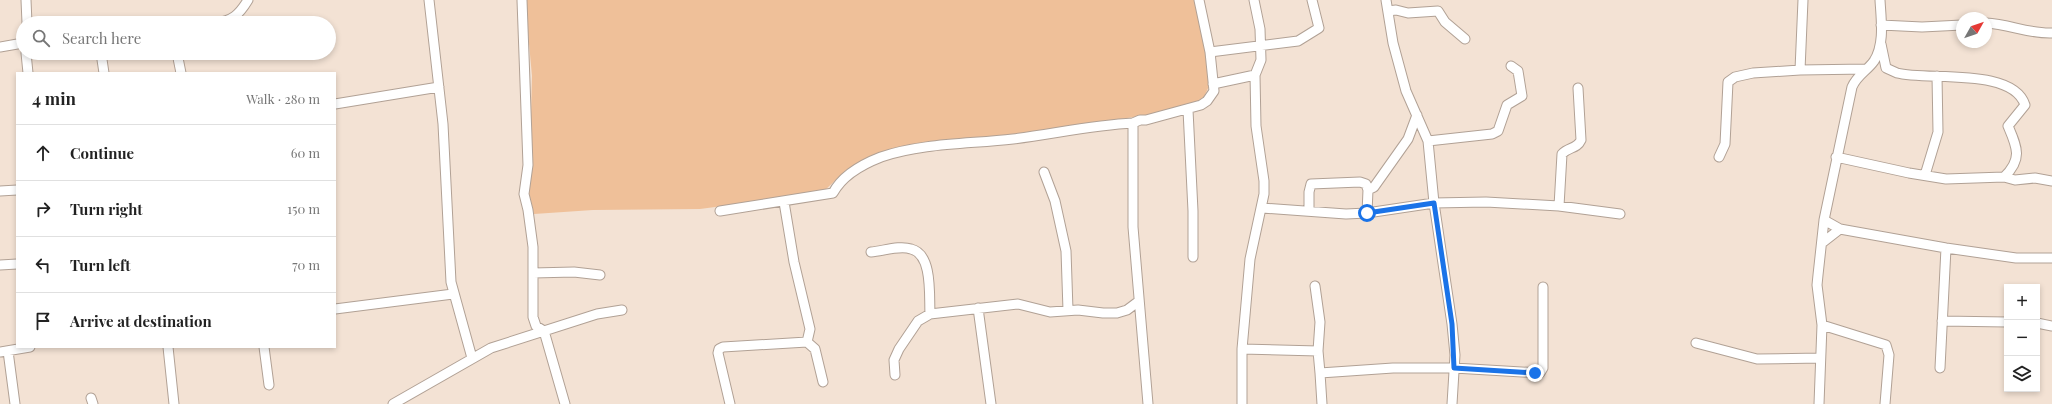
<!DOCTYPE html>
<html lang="en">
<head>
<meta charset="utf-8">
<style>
	:root { --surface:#fff; --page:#f2f2f2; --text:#222; --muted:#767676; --line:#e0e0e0 }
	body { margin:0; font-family:"Playfair Display",serif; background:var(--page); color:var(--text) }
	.controls { position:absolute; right:12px; bottom:12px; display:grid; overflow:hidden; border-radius:0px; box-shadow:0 2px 6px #0003 }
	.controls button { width:36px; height:36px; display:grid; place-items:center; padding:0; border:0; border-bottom:1px solid var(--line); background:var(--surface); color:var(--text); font:20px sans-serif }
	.compass { position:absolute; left:1956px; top:12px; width:36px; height:36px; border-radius:50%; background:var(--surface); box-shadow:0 2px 6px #0003; rotate:50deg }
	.stop { position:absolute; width:12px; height:12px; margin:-9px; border:3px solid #1a73e8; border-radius:50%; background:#fff }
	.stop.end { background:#1a73e8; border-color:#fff; box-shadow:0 1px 4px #0008 }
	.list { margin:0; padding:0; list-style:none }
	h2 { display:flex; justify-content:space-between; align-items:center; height:52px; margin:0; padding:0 16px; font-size:17px }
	h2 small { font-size:13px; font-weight:400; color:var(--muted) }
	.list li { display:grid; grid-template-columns:26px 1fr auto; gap:12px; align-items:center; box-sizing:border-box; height:56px; padding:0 16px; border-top:1px solid var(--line) }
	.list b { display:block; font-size:15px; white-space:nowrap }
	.list em { font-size:13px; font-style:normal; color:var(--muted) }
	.icon { flex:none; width:22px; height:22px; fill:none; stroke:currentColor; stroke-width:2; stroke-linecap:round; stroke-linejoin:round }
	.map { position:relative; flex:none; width:2052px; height:404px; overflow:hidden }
	.search { position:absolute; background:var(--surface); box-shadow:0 2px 6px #0003; left:16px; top:16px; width:320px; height:44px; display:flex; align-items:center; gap:10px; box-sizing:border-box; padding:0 14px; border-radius:22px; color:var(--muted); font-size:15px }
	.panel { position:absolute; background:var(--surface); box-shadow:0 2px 6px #0003; left:16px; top:72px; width:320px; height:276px; border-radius:0px }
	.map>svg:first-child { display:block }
	.green { fill:#efc099 }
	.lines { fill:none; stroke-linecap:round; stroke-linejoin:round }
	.street-casing { stroke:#b1a195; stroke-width:11 }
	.street { stroke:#fff; stroke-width:9 }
	.route { stroke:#1a73e8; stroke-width:5 }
</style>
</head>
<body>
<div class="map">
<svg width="2052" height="404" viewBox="0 0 2052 404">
	<rect width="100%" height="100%" fill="#f3e2d4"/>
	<path class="green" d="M 525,0 L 1196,0 L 1206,49 L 1209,86 L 1204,97 L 1190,106 L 1147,115 L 1021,134 L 904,146 L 846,170 L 822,193 L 700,209 L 593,210 L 534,214 L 529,197 L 532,76 Z"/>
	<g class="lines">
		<g class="street-casing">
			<path id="street" d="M 26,0 L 27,23
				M 429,0 L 443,124 L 451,282 L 472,358
				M 522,0 L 528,165 L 524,194 L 528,210 L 533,247 L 533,317 L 536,326 L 544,331 L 565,404
				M 1386,0 L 1393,43 L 1406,91 L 1428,141 L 1434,203 L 1452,324 L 1455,355 L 1452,404
				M 1388,11 L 1396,10 L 1408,13 L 1438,11 L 1445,22 L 1465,39
				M 215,23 C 232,21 239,15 248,0
				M 1986,23 C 2009,24 2029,34 2052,33
				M 1881,25 L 1922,27 L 1962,25
				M 1881,44 L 1886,68 L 1897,73 C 1927,81 2013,67 2025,105 L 2008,126 C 2017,147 2023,159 2004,177
				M 0,47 L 23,43
				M 1210,52 L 1298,41 L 1319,28 L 1312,0
				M 26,53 L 28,73
				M 101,53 L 104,73
				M 177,53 L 181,73
				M 1800,70 L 1803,0
				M 1213,84 L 1255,75
				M 335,104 L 439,87
				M 1188,110 L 1193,211 L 1193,257
				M 1428,141 L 1492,134 L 1498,131 L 1507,105 L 1522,96 L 1518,71 L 1511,66
				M 1719,157 L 1725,144 L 1728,82 L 1735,77 L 1753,73 L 1800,70 L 1866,69
				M 1836,157 L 1909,173 L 1946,179 L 2004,177 L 2015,180 L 2035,178 L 2052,181
				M 1044,172 L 1055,201 L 1066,251 L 1068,310
				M 1925,175 L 1938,132 L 1937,76
				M 1368,190 L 1374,187 L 1408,139 L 1417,115
				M 0,191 L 17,190
				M 784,202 L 794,262 L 810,329 L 807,342
				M 1559,206 L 1562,154 C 1568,147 1577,149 1581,140 L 1578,88
				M 1262,208 L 1346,214 L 1367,213 L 1434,203 L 1486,202 L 1559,206 L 1620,214
				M 720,211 L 833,193 C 842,176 863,164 881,157 C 922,143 970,144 1013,139 C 1053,134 1093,125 1133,123
				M 1309,211 L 1309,192 L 1311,184 L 1360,182 L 1366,184 L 1368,190 L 1367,213
				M 1824,220 L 1840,229 L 1946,248 L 2016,258 L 2052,258
				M 1822,243 L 1840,229
				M 871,252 C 883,251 900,245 911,249 C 933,254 929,296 930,314
				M 0,265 L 17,264
				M 533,273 L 574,272 L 600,275
				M 1315,286 L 1320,322 L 1318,351
				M 978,308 L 991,404
				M 335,309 L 453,294
				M 1942,321 L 2007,322
				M 2037,323 L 2052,326
				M 1822,325 L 1886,345 L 1889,355 L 1885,404
				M 1696,343 L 1757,359 L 1820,358
				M 168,347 L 174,404
				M 264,347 L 269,385
				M 1242,349 L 1318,351 L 1320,373 L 1393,368 L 1454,368 L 1540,373 L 1543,368 L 1543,287
				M 8,351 L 15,404
				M 0,352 L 30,347
				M 1940,368 L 1946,248
				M 1320,373 L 1322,404
				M 895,375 L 894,360 L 899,349 L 918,321 L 930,314 L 1018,304 L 1050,312 L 1078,310 L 1103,313 L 1117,313 L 1127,310 L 1139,301
				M 91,398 L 93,404
				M 393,404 L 491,348 L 597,314 L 622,310
				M 730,404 L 718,353 L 719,349 L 723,347 L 807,342 L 815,349 L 823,382
				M 1148,404 L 1133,227 L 1133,123 L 1140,120 L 1146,120 L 1201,105 L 1207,101 L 1214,91 L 1210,52 L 1199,0
				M 1242,404 L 1242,349 L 1250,259 L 1264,194 L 1264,181 L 1256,126 L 1255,75 L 1261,60 L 1260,29 L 1254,0
				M 1819,404 L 1822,325 L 1817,285 L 1818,275 L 1824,220 L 1852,87 C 1857,75 1867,71 1874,61 C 1885,44 1881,19 1880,0"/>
		</g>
		<use href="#street" class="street"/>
	</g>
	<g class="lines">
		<path class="route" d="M 1367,213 L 1434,203 L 1452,324 L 1454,368 L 1535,373"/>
	</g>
</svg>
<div class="controls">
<button>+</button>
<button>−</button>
<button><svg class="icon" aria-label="layers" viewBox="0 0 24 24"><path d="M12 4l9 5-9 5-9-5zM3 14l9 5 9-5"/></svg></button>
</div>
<svg class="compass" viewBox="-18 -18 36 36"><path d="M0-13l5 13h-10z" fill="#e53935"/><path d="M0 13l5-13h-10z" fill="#767676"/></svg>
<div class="stop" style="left:1367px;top:213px"></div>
<div class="stop end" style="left:1535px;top:373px"></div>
<div class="search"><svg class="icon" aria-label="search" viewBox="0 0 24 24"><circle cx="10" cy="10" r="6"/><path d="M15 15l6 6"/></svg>Search here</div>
<section class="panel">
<h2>4 min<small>Walk · 280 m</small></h2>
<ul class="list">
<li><svg class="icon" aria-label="ahead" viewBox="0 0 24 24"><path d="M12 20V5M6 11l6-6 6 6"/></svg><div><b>Continue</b></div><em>60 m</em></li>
<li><svg class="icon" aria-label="right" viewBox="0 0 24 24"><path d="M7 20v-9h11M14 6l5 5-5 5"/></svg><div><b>Turn right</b></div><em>150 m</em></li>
<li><svg class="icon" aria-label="left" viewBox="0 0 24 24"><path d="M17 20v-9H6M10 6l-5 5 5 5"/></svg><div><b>Turn left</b></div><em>70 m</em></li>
<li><svg class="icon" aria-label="arrive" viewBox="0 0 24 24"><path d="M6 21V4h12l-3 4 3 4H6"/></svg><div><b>Arrive at destination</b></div></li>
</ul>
</section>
</div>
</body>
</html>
